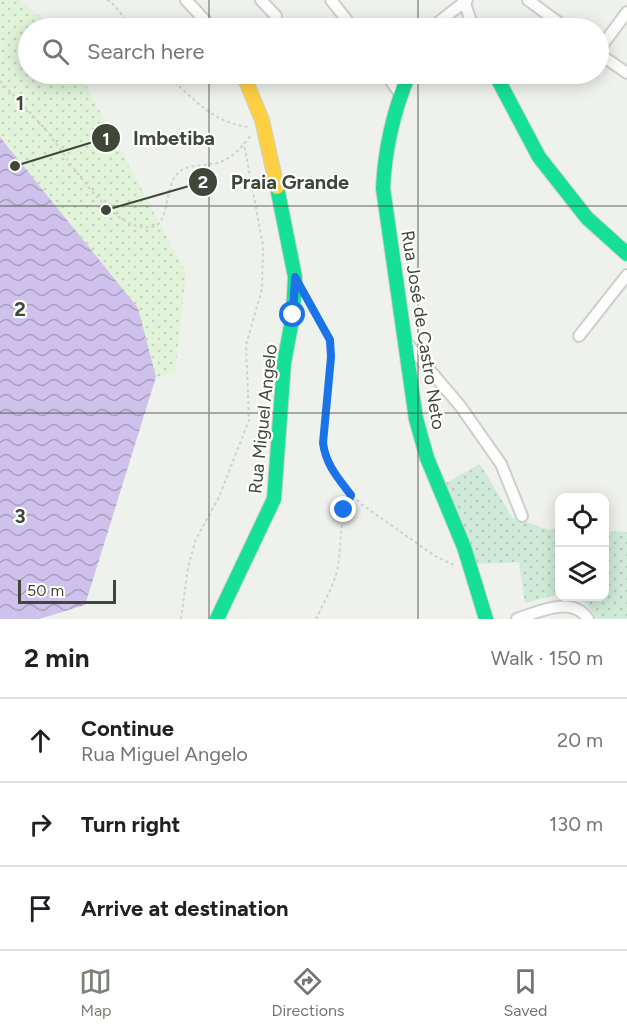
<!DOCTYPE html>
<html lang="en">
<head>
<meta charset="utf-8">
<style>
	:root { --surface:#fff; --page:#f2f2f2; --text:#202124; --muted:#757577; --line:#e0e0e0; --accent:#7c8277 }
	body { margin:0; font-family:Figtree,sans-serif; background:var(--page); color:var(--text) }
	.controls { position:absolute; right:18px; bottom:18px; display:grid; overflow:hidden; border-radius:12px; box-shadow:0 3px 15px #0003 }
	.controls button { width:54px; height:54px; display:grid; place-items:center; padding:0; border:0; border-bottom:2px solid var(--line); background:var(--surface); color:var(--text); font:30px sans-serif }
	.scale { position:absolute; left:18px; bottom:15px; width:98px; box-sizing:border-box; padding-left:6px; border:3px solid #3f4738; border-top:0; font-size:16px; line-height:21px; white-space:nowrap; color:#3f4738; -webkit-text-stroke:4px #fff; paint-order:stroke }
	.stop { position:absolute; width:18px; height:18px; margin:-14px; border:4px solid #1a73e8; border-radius:50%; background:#fff }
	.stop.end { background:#1a73e8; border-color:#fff; box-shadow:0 2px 6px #0008 }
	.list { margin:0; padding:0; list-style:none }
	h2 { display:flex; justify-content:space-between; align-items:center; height:78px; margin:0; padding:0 24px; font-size:26px }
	h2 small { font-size:20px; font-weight:400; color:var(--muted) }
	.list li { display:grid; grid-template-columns:39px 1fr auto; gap:18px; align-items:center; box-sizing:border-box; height:84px; padding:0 24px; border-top:2px solid var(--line) }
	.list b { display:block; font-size:22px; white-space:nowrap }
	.list p { margin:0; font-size:20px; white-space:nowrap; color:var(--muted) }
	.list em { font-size:20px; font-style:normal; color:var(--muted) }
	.icon { flex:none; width:33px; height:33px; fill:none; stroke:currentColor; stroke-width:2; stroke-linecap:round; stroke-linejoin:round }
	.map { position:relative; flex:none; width:627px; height:619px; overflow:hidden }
	.search { position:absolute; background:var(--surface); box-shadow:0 3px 15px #0003; left:18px; right:18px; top:18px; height:66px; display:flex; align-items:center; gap:15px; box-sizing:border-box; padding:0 21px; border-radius:33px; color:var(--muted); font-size:22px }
	.sheet { height:330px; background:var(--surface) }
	nav { display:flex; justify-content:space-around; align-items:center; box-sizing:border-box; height:84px; border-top:2px solid var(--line); background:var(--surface); font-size:16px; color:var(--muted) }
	nav a { display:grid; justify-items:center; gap:3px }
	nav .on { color:var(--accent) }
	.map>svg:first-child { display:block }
	.grass { fill:url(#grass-dots) }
	.sand { fill:url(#sand-dots) }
	.water { fill:url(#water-waves) }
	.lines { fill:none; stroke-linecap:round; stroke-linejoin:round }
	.street-casing { stroke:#cccfca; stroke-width:14 }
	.fast-casing { stroke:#cbd3c6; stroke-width:16 }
	.slow-casing { stroke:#cbd3c6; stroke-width:16 }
	.path { stroke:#ced1cc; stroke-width:2; stroke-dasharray:3 3; stroke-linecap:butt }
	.street { stroke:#fcfdfc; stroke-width:10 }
	.fast { stroke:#16e098; stroke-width:14 }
	.slow { stroke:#ffcf43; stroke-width:14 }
	.route { stroke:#1a73e8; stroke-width:8 }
	.grid { fill:none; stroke:#3f4738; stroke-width:1.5; stroke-opacity:0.55 }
	.labels { text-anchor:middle; stroke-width:4.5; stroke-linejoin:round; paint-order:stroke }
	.street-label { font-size:18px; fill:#3f4738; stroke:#fff }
	.grid-label { font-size:20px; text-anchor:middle; font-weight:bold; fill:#3f4738; stroke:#fff; stroke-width:4.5; stroke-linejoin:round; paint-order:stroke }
	.leader { fill:none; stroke:#3f4738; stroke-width:2 }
	.callout-dot { fill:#3f4738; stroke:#fff; stroke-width:2 }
	.mark-label { font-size:18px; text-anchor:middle; font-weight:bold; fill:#fff }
	.callout-label { font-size:20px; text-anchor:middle; font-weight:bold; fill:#3f4738; stroke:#fff; stroke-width:4.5; stroke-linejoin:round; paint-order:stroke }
</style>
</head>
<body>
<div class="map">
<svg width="627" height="619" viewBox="0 0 627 619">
	<defs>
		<pattern id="grass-dots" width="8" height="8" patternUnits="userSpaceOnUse" patternTransform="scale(1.5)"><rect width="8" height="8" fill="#cfead8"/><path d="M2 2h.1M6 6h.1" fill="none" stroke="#b3caba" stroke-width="1.8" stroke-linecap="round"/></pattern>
		<pattern id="sand-dots" width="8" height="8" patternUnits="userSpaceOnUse" patternTransform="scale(1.5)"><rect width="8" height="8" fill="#e1f3d9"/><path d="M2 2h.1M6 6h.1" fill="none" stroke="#c2d2bb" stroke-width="1.8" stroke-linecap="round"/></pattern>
		<pattern id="water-waves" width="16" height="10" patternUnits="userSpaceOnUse" patternTransform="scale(1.5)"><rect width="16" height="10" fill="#cec1eb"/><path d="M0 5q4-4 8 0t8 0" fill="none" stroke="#a99fbf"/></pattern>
	</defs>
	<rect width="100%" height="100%" fill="#eef1ec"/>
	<path class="grass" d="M 480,464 L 512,517 L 549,530 L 559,528 L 559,594 L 525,603 L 519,562 L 477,564 L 446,483 Z
		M 605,531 L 627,532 L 627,619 L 597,619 L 586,603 L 573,597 L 604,596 Z"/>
	<path class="sand" d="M 0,0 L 20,0 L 54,28 L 28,28 L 28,74 L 80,74 L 186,273 L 175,372 L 156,377 L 138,308 L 0,137 Z"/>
	<path class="water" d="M 0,137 L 138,308 L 156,377 L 85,605 L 39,619 L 0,619 Z"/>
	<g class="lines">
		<g class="street-casing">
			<path id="street" d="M 186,0 L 212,28
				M 261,0 L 276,16
				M 331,0 L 353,28
				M 464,0 L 473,28
				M 528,0 L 566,28
				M 431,28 L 467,0
				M 598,51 L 627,12
				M 598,53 L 627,73
				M 386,74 L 400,94
				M 579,336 L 627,275
				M 406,342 L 461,407 L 501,464 L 522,516
				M 517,619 C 538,612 572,595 588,619"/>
		</g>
		<g class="fast-casing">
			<path id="fast" d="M 409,74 C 393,112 385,147 383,188 L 416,419 L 427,458 L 464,547 L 486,619
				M 495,74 L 539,157 L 587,218 L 627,254
				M 217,619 L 274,499 L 284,363 L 293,315 L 295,277 L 277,187"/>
		</g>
		<g class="slow-casing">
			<path id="slow" d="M 243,74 L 262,120 L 277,187"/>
		</g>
		<path class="path" d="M 107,0 L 112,3 L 133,28
			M 166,74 C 192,97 212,123 249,127
			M 0,81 C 15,97 30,112 44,128 C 67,154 113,239 155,226 C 169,221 165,185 178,173 C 189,163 203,167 217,163 C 231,160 243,146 251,135
			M 308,301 L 330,340 L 331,357 L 323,443 L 325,456 L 331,470 L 361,504 L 435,556 L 456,566
			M 181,619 L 188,567 L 196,539 L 219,497 L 249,420 L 246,345 L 262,289 L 263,246 L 244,143
			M 316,619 C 323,604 333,587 337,571 C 343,543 337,524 351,496"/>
		<use href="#street" class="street"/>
		<use href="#fast" class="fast"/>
		<use href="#slow" class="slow"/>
	</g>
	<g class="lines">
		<path class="route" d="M 293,315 L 295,277 L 330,340 L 331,357 L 323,443 C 326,465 338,478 351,495 L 344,510"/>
	</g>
	<path class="grid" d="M 209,0 L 209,28M 418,0 L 418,28M 209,74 L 209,619M 418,74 L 418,619M 0,206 L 627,206M 0,413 L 627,413"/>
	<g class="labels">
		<g class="street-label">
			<text transform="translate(423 330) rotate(81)" y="6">Rua José de Castro Neto</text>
			<text transform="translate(263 419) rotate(-84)" y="6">Rua Miguel Angelo</text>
		</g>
	</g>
	<g class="grid-label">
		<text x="20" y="110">1</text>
		<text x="20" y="316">2</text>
		<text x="20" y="523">3</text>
	</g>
	<path class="leader" d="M15 166L106 138M106 210L203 182"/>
	<g class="callout-dot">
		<circle cx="15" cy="166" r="6"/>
		<circle cx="106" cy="210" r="6"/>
		<circle cx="106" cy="138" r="15"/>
		<circle cx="203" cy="182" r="15"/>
	</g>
	<g class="mark-label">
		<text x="106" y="145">1</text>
		<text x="203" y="188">2</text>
	</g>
	<g class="callout-label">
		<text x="174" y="145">Imbetiba</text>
		<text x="290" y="189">Praia Grande</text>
	</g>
</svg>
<div class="controls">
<button><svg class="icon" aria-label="locate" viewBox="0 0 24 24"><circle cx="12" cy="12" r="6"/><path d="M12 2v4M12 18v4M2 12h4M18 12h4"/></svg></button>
<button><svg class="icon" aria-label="layers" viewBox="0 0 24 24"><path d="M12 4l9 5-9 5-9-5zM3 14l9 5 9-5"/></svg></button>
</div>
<div class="scale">50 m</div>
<div class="stop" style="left:293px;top:315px"></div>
<div class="stop end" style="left:344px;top:510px"></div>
<div class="search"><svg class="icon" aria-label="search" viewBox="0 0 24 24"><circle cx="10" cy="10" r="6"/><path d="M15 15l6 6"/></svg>Search here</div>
</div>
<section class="sheet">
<h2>2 min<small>Walk · 150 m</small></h2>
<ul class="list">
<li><svg class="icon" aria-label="ahead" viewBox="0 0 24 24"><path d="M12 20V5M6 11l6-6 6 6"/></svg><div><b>Continue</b><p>Rua Miguel Angelo</p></div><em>20 m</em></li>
<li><svg class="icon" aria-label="right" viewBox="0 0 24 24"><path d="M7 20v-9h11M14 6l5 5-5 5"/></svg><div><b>Turn right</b></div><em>130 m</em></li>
<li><svg class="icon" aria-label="arrive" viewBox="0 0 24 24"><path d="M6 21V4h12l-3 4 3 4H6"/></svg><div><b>Arrive at destination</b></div></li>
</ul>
</section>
<nav>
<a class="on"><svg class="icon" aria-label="map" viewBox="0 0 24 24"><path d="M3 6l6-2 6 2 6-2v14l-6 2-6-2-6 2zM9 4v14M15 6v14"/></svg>Map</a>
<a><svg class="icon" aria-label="directions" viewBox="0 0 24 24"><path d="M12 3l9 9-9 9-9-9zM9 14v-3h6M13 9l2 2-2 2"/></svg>Directions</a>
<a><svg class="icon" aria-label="saved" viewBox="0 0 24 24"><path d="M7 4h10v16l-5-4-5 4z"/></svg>Saved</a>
</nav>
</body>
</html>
